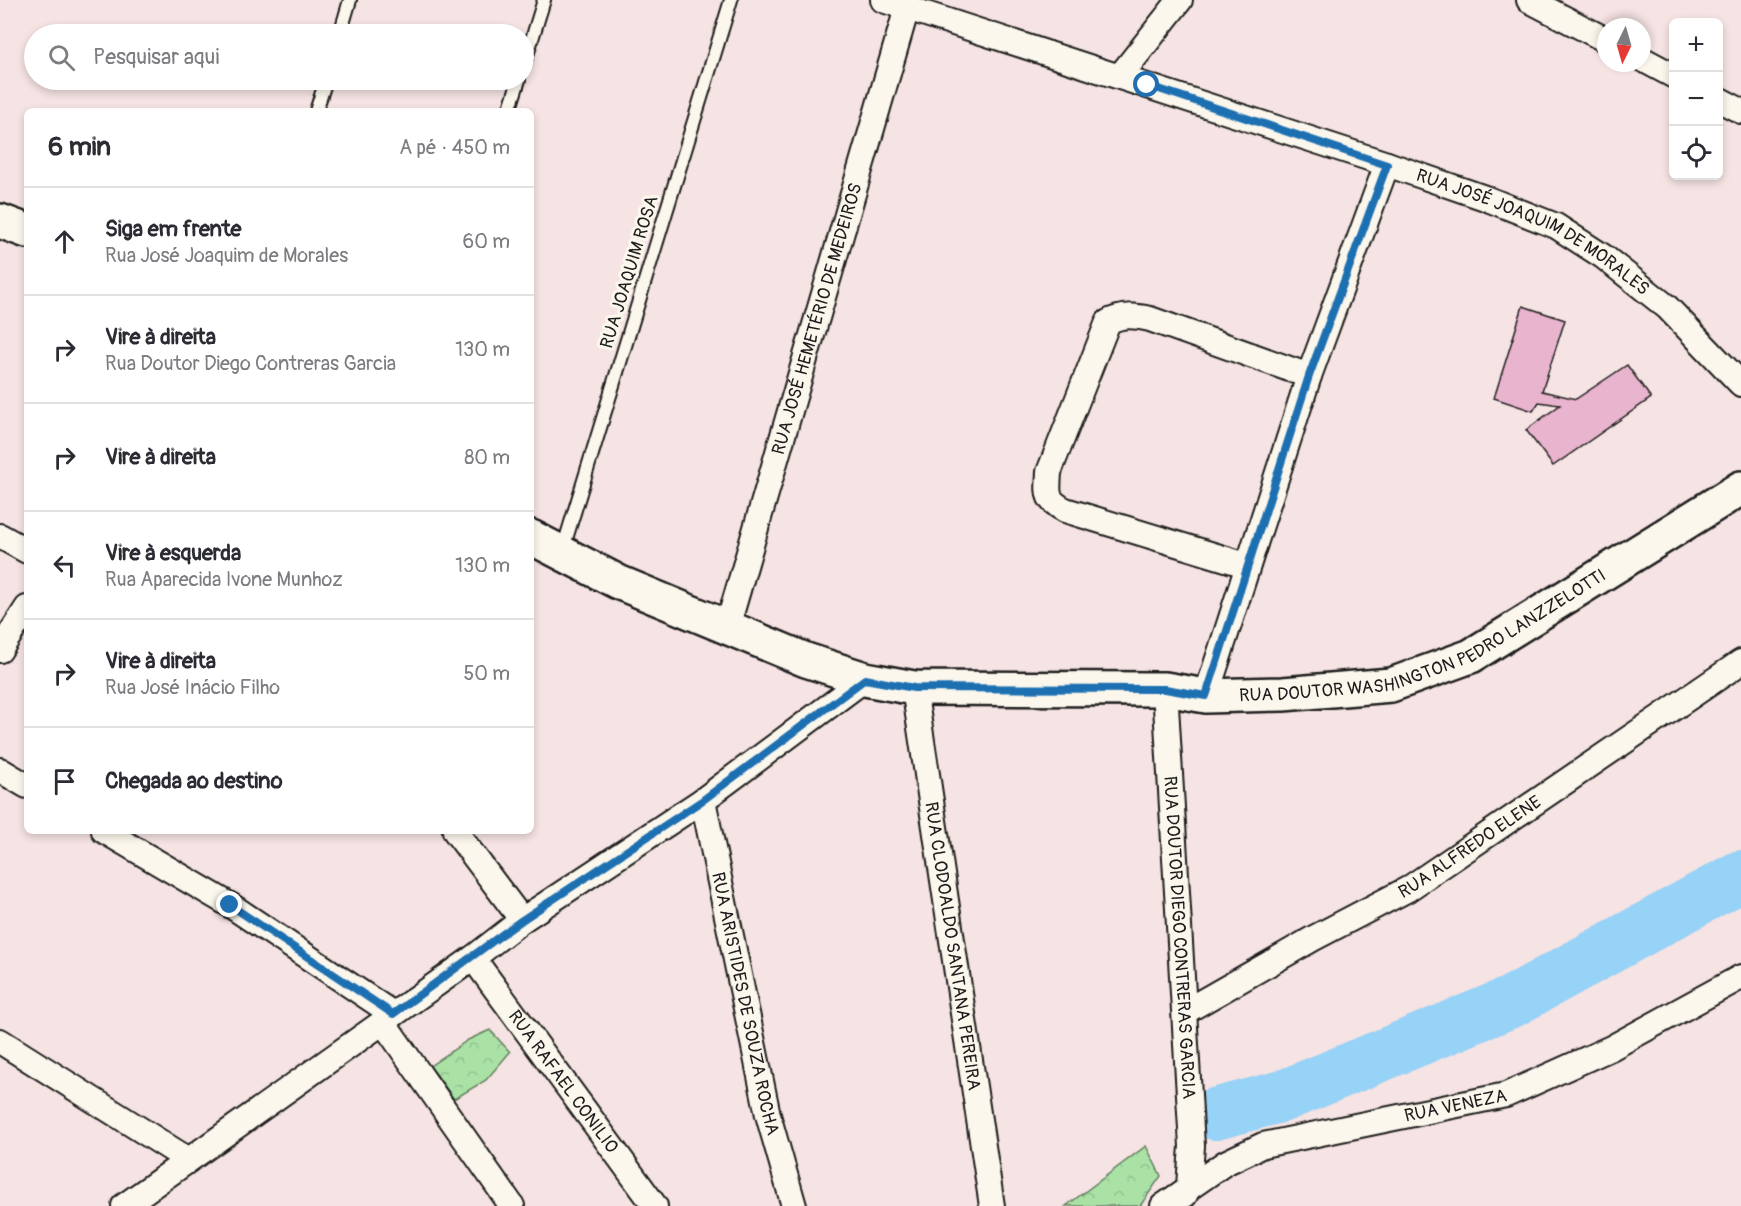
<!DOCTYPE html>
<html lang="pt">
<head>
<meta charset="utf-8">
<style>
	:root { --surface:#fff; --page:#f7f7f7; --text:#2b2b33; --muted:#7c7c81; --line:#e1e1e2 }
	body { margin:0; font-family:Pangolin,sans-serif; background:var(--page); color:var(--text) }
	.controls { position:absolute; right:18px; top:18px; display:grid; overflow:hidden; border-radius:9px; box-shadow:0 3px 9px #0003 }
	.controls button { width:54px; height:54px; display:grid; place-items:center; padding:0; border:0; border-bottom:2px solid var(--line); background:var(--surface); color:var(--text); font:30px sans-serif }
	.compass { position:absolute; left:1597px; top:18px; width:54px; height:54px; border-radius:50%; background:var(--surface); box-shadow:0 3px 9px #0003; rotate:185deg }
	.stop { position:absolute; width:18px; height:18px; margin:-14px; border:4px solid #1f6fb2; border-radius:50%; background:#fff }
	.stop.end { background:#1f6fb2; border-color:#fff; box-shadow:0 2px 6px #0008 }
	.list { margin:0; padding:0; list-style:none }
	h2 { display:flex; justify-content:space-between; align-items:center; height:78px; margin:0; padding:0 24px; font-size:26px }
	h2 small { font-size:20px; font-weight:400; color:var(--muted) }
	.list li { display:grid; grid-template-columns:39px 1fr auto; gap:18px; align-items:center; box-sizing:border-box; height:108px; padding:0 24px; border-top:2px solid var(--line) }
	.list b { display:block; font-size:22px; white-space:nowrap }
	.list p { margin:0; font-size:20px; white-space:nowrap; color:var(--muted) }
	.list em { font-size:20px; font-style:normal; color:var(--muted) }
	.icon { flex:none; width:33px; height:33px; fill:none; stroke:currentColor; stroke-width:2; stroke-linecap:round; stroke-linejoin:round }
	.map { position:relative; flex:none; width:1741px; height:1206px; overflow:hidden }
	.search { position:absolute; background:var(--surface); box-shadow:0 3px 9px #0003; left:24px; top:24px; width:510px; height:66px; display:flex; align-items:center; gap:15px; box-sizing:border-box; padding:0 21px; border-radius:33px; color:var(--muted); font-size:22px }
	.panel { position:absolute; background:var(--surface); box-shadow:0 3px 9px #0003; left:24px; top:108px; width:510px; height:726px; border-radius:9px }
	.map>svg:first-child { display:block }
	.park { fill:url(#park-crowns); stroke:#637f61; stroke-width:1.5 }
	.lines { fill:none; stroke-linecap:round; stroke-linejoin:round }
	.river { stroke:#97d2f7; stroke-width:52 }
	.building { fill:#e9b4ce; stroke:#1c1c1c; stroke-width:1.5 }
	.lane-casing { stroke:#1c1c1c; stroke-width:16 }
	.street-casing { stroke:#1c1c1c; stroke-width:28 }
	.secondary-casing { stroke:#1c1c1c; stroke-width:38 }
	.lane { stroke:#fbf7ec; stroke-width:12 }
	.street { stroke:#fbf7ec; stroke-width:24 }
	.secondary { stroke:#fbf7ec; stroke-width:33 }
	.route { stroke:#1f6fb2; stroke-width:8 }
	.labels { text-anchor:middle; stroke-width:6; stroke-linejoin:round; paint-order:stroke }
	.street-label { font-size:18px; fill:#1c1c1c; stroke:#fbf7ec }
</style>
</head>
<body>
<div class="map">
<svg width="1741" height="1206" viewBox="0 0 1741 1206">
	<defs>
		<pattern id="park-crowns" width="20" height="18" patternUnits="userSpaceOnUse" patternTransform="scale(1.5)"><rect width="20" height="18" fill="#aae2a6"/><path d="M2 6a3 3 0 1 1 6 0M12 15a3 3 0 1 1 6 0" fill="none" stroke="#92c18e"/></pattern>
	</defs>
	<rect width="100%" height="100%" fill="#f6e3e3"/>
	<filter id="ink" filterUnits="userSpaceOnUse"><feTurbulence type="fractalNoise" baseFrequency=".0167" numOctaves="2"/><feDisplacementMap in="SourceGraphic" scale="12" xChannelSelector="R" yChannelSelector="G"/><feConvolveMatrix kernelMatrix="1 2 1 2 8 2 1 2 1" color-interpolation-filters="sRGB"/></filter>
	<g filter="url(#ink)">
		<path class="park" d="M 490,1030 L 510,1052 L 486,1080 L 454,1099 L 430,1066 L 468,1040 Z
			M 1146,1146 L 1161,1176 L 1140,1206 L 1066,1206 Z"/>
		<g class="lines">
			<path class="river" d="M 1215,1114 L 1283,1096 L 1511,1002 L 1741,876"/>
		</g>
		<path class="building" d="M 1523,306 L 1565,320 L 1542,391 L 1576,399 L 1627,365 L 1651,398 L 1553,466 L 1526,430 L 1560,405 L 1539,402 L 1533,411 L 1494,398 Z"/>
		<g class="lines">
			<g class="lane-casing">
				<path id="lane" d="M 340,34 L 350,0
					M 524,65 L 544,0
					M 316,111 L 326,80
					M 509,111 L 519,80
					M 562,552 L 731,0"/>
			</g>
			<g class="street-casing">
				<g id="street">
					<path id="s1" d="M 883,0 L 1387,164 L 1485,198 L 1556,226 L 1604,257 L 1667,307 L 1741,384"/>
					<path d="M 1529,0 L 1606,40"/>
					<path d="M 1642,59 L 1674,76"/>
					<path d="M 1120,76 L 1180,0"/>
					<path d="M 1718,99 L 1741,111"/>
					<path d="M 0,536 L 27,551"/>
					<path d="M 1246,565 L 1065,510 C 1045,499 1048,494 1049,472 L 1108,322 C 1123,314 1134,316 1150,319 L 1309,376"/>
					<path id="s2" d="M 727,628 L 907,8"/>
					<path d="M 0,650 L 27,608"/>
					<path id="s3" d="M 914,688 L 992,1206"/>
					<path id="s4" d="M 1165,689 L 1192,1146 L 1189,1186 L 1185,1195"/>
					<path d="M 1206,696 L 1309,376 L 1387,164"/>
					<path d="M 0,770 L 27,786"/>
					<path id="s5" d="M 703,800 L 768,1115 L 794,1206"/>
					<path d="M 104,831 L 230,905 L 393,1014"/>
					<path d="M 455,831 L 522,920"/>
					<path id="s6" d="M 473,958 L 655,1206"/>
					<path id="s7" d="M 1186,1011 L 1314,938 L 1408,889 L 1741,662"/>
					<path d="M 383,1022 L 512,1206"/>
					<path d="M 0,1041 L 187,1159"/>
					<path d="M 124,1206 L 473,958 L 522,920 L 703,800 L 865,679"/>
					<path id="s8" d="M 1163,1206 L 1225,1163 L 1263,1145 L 1506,1095 L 1611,1048 L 1741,977"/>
				</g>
			</g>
			<g class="secondary-casing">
				<g id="secondary">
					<path d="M 0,221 L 27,231"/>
					<path id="s9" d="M 531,537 L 618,582 L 806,660 L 865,679 L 914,688 L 1165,689 L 1206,696 L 1283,694 L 1391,685 L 1471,656 L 1741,488"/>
				</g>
			</g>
			<use href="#lane" class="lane"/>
			<use href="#street" class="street"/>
			<use href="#secondary" class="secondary"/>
		</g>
	</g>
	<g class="lines" filter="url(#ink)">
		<path class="route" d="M 230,905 L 393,1014 L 522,920 L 703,800 L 865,679 L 914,688 L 1165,689 L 1206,696 L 1309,376 L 1387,165 L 1147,85"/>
	</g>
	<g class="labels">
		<g class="street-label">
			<text dy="6" stroke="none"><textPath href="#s1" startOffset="692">RUA JOSÉ JOAQUIM DE MORALES</textPath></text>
			<text transform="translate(629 272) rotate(-73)" y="6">RUA JOAQUIM ROSA</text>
			<text dy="6" stroke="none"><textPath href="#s2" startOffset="322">RUA JOSÉ HEMETÉRIO DE MEDEIROS</textPath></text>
			<text dy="6" stroke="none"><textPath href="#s9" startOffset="936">RUA DOUTOR WASHINGTON PEDRO LANZZELOTTI</textPath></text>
			<text dy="6" stroke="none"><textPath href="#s7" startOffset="328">RUA ALFREDO ELENE</textPath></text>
			<text dy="6" stroke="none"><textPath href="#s4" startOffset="249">RUA DOUTOR DIEGO CONTRERAS GARCIA</textPath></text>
			<text dy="6" stroke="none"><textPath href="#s3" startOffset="261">RUA CLODOALDO SANTANA PEREIRA</textPath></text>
			<text dy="6" stroke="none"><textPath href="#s5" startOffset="208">RUA ARISTIDES DE SOUZA ROCHA</textPath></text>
			<text dy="6" stroke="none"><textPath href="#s6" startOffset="153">RUA RAFAEL CONILIO</textPath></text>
			<text dy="6" stroke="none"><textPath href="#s8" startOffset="314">RUA VENEZA</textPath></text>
		</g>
	</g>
</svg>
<div class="controls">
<button>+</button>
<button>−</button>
<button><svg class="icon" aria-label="locate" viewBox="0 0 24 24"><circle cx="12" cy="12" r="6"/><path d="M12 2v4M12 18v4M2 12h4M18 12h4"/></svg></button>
</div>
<svg class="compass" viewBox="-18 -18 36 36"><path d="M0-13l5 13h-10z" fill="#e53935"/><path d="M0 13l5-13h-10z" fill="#7c7c81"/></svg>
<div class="stop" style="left:1147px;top:85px"></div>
<div class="stop end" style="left:230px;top:905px"></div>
<div class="search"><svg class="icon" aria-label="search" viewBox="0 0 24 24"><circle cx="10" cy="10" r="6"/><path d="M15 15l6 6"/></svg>Pesquisar aqui</div>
<section class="panel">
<h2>6 min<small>A pé · 450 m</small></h2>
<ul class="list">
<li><svg class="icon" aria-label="ahead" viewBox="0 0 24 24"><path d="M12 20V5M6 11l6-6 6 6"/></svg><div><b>Siga em frente</b><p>Rua José Joaquim de Morales</p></div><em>60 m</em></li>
<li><svg class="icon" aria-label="right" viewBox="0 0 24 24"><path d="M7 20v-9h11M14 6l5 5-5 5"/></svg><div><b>Vire à direita</b><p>Rua Doutor Diego Contreras Garcia</p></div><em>130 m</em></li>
<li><svg class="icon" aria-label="right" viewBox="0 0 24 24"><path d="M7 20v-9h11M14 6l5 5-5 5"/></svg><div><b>Vire à direita</b></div><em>80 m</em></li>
<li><svg class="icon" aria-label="left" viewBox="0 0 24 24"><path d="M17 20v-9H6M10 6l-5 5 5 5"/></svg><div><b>Vire à esquerda</b><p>Rua Aparecida Ivone Munhoz</p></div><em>130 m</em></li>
<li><svg class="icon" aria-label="right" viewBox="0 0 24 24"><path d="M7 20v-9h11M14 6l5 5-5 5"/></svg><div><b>Vire à direita</b><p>Rua José Inácio Filho</p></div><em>50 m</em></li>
<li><svg class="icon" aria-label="arrive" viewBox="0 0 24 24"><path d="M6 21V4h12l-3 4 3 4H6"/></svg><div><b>Chegada ao destino</b></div></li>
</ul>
</section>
</div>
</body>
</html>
